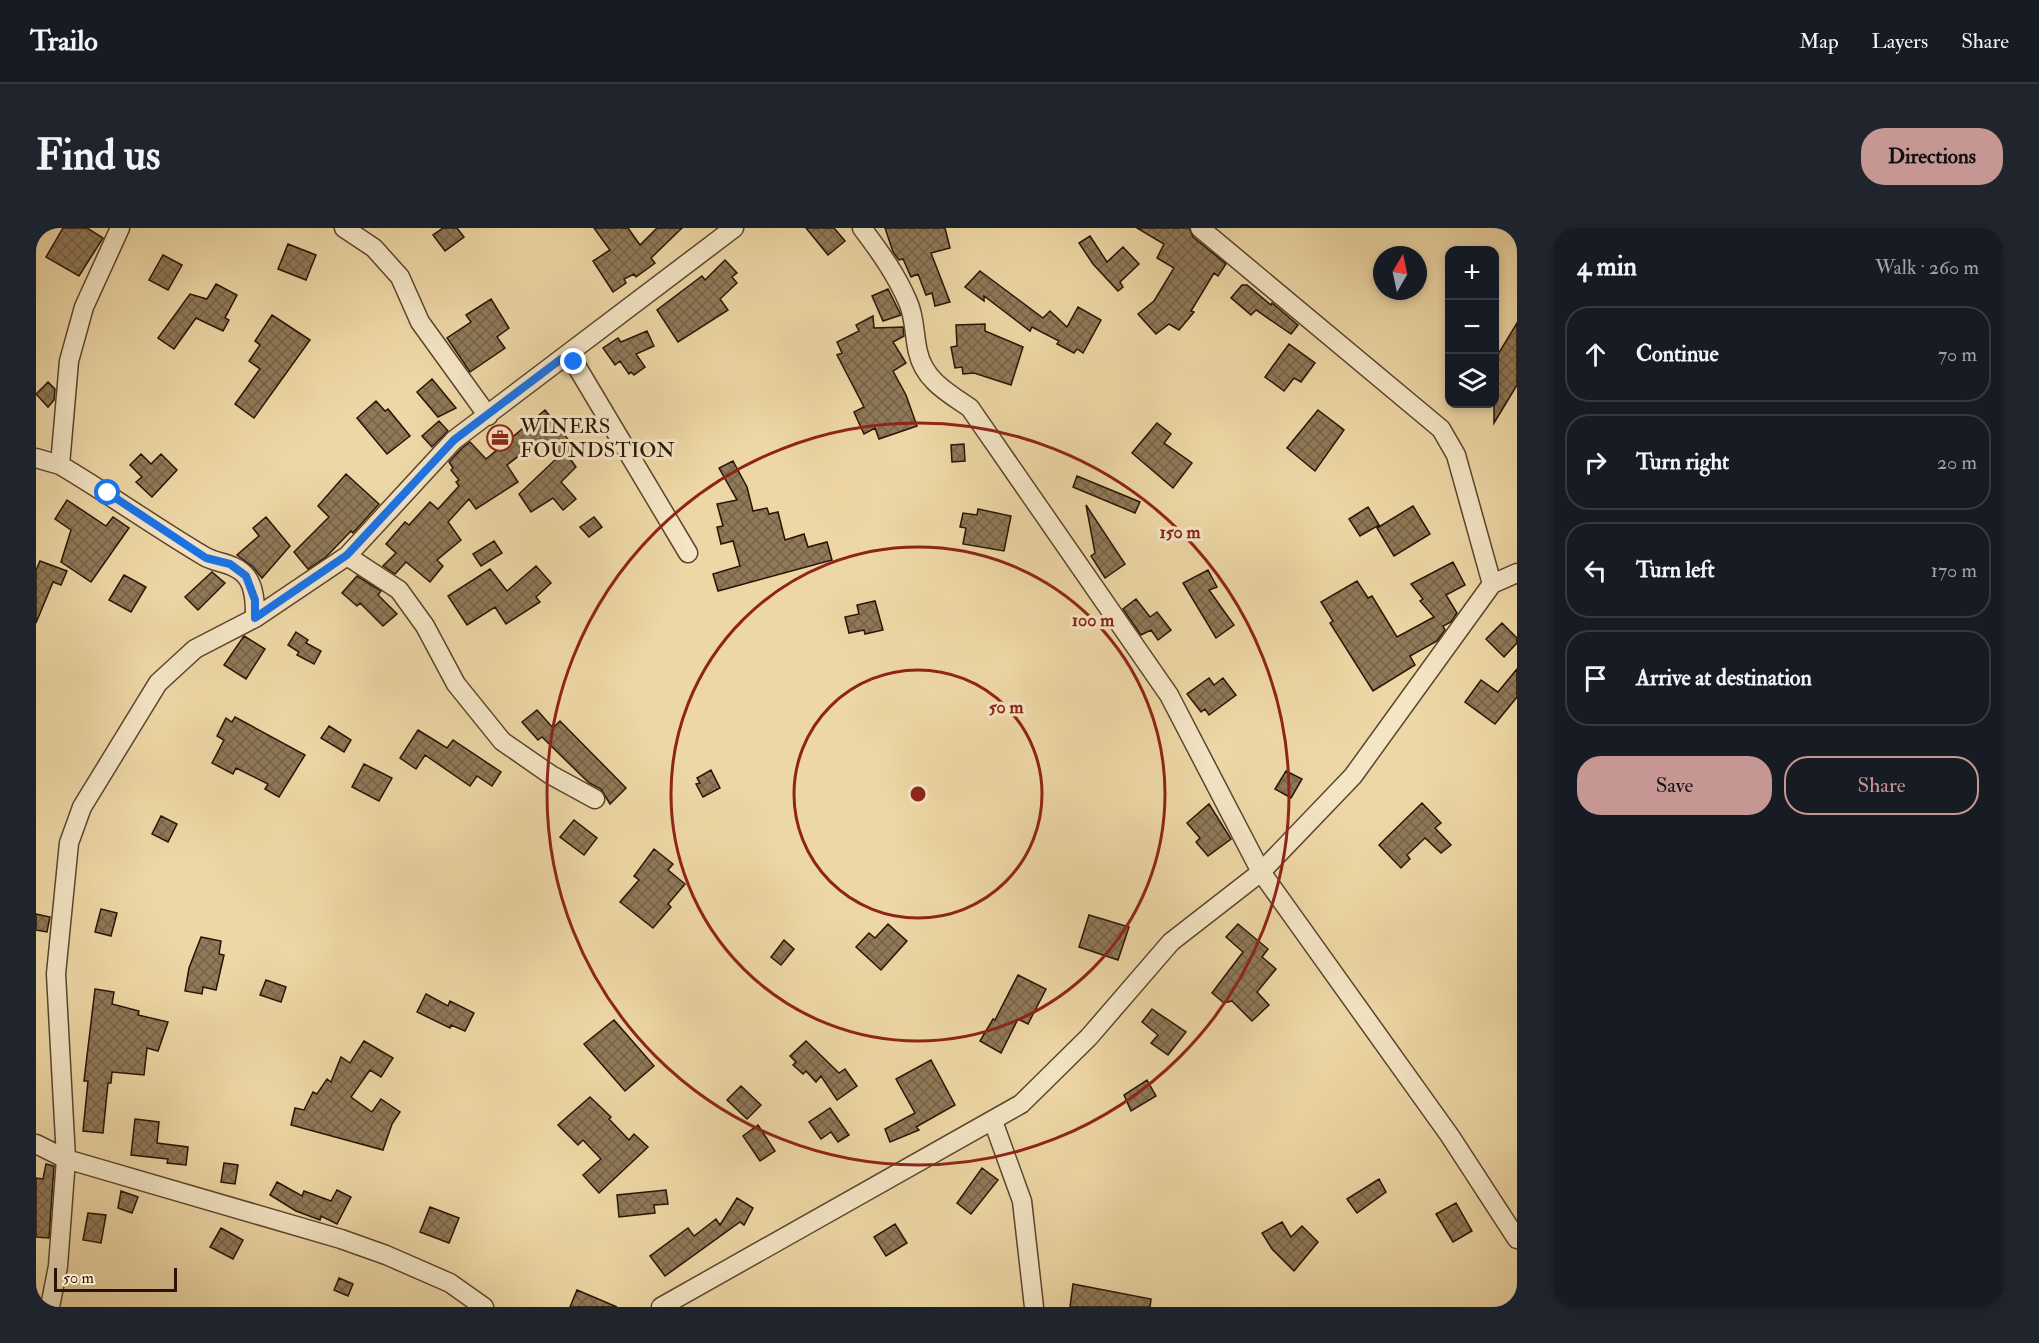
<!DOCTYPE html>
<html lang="en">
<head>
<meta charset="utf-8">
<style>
	:root { --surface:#171b24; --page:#20242c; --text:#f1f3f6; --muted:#9ea1a6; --line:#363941; --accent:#c59692 }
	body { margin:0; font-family:"IM FELL Double Pica",serif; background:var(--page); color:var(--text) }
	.controls { position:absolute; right:18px; top:18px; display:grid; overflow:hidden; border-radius:12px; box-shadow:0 3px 9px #0003 }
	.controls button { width:54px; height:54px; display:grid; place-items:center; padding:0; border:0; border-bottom:2px solid var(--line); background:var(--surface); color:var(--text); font:30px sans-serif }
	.compass { position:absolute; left:1337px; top:18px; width:54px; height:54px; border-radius:50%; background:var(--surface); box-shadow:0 3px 9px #0003; rotate:9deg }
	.scale { position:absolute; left:18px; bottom:15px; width:123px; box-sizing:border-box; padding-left:6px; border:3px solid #291404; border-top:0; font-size:16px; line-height:21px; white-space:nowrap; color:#291404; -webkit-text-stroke:4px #f4e5c5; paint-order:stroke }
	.stop { position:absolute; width:18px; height:18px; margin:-14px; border:4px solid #1a73e8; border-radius:50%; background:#fff }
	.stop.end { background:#1a73e8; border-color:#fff; box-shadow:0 2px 6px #0008 }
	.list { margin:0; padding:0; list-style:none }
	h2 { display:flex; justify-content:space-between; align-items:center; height:78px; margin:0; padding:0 24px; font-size:26px }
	h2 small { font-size:20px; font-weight:400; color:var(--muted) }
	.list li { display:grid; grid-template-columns:39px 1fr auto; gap:18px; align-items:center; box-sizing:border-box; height:96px; margin:0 12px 12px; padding:0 12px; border:2px solid var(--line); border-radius:24px }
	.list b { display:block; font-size:22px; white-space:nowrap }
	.list em { font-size:20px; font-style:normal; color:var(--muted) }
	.actions { display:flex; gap:12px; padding:18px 24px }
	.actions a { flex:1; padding:14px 0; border:2px solid var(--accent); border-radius:24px; text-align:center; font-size:21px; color:var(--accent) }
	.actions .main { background:var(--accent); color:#111 }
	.icon { flex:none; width:33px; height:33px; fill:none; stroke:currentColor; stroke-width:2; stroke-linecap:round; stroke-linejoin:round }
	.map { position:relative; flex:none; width:1481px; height:1079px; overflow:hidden; border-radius:24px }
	header { display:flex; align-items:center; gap:36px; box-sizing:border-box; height:84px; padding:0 30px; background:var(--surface); border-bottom:2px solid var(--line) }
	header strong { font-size:28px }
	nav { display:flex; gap:33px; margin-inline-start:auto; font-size:21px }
	.intro { display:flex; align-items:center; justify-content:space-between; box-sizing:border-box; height:144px; padding:0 36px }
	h1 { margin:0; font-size:42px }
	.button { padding:15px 27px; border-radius:24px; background:var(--accent); color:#111; font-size:21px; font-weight:700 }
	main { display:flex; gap:36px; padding:0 36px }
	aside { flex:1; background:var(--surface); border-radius:24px; box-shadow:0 3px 9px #0003 }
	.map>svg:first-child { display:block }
	.building { fill:url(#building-cross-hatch); stroke:#291404; stroke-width:1.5 }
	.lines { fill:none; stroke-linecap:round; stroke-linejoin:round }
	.minor-casing { stroke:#5a452c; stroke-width:21 }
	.minor { stroke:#f4e5c5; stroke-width:18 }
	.route { stroke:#1a73e8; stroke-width:8 }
	.ring { fill:none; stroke:#8f2418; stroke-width:3 }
	.labels { text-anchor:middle; stroke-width:6; stroke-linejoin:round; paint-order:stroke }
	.poi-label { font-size:21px; fill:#291404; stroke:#f4e5c5; text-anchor:start }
	.centre { fill:#8f2418; stroke:#f4e5c5; stroke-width:3 }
	.ring-label { font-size:18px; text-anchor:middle; font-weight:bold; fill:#8f2418; stroke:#f4e5c5; stroke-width:6; stroke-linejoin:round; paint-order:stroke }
</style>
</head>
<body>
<header>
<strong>Trailo</strong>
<nav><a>Map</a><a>Layers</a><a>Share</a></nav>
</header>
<div class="intro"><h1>Find us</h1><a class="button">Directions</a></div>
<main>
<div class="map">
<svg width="1481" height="1079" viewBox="0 0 1481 1079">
	<defs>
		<pattern id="building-cross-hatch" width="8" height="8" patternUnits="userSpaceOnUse" patternTransform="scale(1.5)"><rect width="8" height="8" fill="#8f7958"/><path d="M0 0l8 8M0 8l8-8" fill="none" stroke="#756247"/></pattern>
	</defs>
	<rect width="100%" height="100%" fill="#eed7a6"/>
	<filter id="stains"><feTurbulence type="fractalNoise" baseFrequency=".00333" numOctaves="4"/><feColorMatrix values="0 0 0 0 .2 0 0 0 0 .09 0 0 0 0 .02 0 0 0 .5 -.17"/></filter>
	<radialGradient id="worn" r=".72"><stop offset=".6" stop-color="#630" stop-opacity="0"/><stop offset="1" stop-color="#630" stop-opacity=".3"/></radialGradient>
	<path class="building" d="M 27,0 L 51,0 L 67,10 L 43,48 L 10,29 Z
		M 407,0 L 421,0 L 428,9 L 409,23 L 397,7 Z
		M 558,0 L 592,0 L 604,17 L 621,0 L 646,0 L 615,30 L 619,35 L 600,49 L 598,46 L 588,51 L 590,55 L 577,64 L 557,33 L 574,22 Z
		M 770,0 L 798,0 L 809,13 L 792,27 Z
		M 849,0 L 909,0 L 914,20 L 895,25 L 914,74 L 899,78 L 896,65 L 890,67 L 882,46 L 875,49 L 867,31 L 863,32 L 857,24 Z
		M 1101,0 L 1153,0 L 1157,9 L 1190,36 L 1182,48 L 1178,45 L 1155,83 L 1158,84 L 1143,102 L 1133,96 L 1120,106 L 1102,86 L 1118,73 L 1138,40 L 1121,30 L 1128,16 Z
		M 1054,8 L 1071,34 L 1087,19 L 1103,36 L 1084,54 L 1087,59 L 1082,63 L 1057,36 L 1043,15 Z
		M 252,16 L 280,27 L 270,52 L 242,41 Z
		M 127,27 L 146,37 L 132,62 L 113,52 Z
		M 689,32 L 701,45 L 696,49 L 701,55 L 684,71 L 692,82 L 642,114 L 621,82 L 666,48 L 669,52 Z
		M 944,43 L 1007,90 L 1014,83 L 1031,99 L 1042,79 L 1065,92 L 1047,125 L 1041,121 L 1038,125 L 1021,116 L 1023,113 L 996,99 L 994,103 L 948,68 L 948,73 L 929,59 Z
		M 180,56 L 201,67 L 189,90 L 193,92 L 187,103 L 160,90 L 138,121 L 122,110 L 154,66 L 171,71 Z
		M 1206,57 L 1211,57 L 1235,77 L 1236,75 L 1262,97 L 1255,106 L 1220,82 L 1215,87 L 1195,70 Z
		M 852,61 L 865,87 L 847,93 L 836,68 Z
		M 455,71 L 473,100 L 461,109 L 469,120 L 434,144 L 411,110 L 435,94 L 430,87 Z
		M 236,87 L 274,112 L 218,190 L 199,176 L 224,141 L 213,133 L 224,117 L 219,113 Z
		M 837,88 L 838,100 L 867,99 L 868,108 L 857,114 L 870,135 L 857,143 L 870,167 L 881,198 L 843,211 L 839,200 L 828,206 L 818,184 L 828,179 L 801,127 L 806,125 L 801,114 L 823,103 L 820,97 Z
		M 1481,95 L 1481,157 L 1458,195 L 1458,133 Z
		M 949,96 L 949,103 L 987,119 L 975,157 L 938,145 L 927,146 L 926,139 L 919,140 L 915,119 L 921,118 L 920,97 Z
		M 611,103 L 618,118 L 600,126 L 609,139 L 598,147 L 595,144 L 593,146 L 584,133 L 579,137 L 567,120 L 582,110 L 585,114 Z
		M 1253,116 L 1279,135 L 1265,154 L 1258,150 L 1248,163 L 1229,149 Z
		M 396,151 L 420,180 L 402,189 L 381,164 Z
		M 12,154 L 19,161 L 18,172 L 12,179 L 0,166 Z
		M 340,173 L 349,183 L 352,181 L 374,208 L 351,226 L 321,190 Z
		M 509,182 L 538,219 L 530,225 L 540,239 L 525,254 L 540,271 L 527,282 L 517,270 L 495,284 L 483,266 L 520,231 L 505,211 L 471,237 L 482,254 L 440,281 L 433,271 L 412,294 L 425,312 L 401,332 L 407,338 L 394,354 L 370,334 L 359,346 L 347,338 L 360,325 L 350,316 L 369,294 L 373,297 L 394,274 L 402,281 L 423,258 L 420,254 L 423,252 L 415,242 L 417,240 L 413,234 L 426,220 L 434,214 L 450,231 Z
		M 1282,182 L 1308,202 L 1279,243 L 1251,220 Z
		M 403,193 L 412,203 L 396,219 L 386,208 Z
		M 1121,195 L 1135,206 L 1128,215 L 1156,235 L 1137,260 L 1096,225 Z
		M 928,216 L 929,233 L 916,234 L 915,217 Z
		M 105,226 L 115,236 L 125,226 L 141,242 L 116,269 L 100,254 L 106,249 L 94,237 Z
		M 697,233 L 711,259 L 717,283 L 731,280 L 733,286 L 742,284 L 749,312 L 768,306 L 772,319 L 791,314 L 796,332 L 682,363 L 677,346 L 704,338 L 697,313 L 685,316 L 681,299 L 687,298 L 681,276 L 701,272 L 683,240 Z
		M 310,246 L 343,276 L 317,305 L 315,303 L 290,329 L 272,341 L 258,324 L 293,289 L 282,278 Z
		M 1041,248 L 1104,274 L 1099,285 L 1037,259 Z
		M 31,272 L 70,298 L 77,289 L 93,300 L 55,354 L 25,334 L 35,302 L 19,291 Z
		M 1050,277 L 1089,336 L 1069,350 L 1055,328 L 1059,325 Z
		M 1377,278 L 1394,306 L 1358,328 L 1341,300 Z
		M 1332,279 L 1343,297 L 1324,308 L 1313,291 Z
		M 942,281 L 975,288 L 968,323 L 927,316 L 930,300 L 924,299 L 927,285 L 941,287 Z
		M 230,289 L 254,318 L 226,350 L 217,339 L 201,327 L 223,308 L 217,300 Z
		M 558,289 L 566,299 L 553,309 L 544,299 Z
		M 458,313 L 466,325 L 445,338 L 437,326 Z
		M 4,333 L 31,343 L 25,357 L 17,354 L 0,395 L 0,342 Z
		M 1417,334 L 1429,357 L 1410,367 L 1421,385 L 1415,394 L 1407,398 L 1409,402 L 1401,413 L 1374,428 L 1379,437 L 1337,463 L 1294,395 L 1297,393 L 1285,374 L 1321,353 L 1332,370 L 1336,368 L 1361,409 L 1398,389 L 1384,373 L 1387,371 L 1375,356 Z
		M 500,338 L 515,355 L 500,369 L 504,374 L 470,396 L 459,379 L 431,397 L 412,368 L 454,341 L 471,363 Z
		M 1172,342 L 1181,359 L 1173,362 L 1198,397 L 1180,410 L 1147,355 Z
		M 176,344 L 189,355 L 162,382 L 149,369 Z
		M 88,347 L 110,359 L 95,384 L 73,372 Z
		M 321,348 L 345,363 L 342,367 L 361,386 L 347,398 L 324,375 L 321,378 L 306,365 Z
		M 1100,371 L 1114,389 L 1121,384 L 1135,402 L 1122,412 L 1115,402 L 1105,407 L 1087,381 Z
		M 839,373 L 847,402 L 829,406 L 828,402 L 813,405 L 809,389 L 823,386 L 821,377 Z
		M 1466,395 L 1481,410 L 1481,415 L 1468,429 L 1450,411 Z
		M 260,404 L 272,412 L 270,415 L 285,423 L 278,436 L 261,427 L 263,424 L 252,417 Z
		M 208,408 L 229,421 L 210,451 L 188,437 Z
		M 1481,441 L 1481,469 L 1459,496 L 1429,474 L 1445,452 L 1462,464 Z
		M 1173,450 L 1178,457 L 1187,450 L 1200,467 L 1173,487 L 1169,481 L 1165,484 L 1151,466 Z
		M 501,482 L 517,500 L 524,493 L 590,560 L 574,576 L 565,561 L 553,555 L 506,509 L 502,512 L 486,494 Z
		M 199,489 L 269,527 L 243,569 L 229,561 L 232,556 L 200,540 L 197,546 L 176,535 L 188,512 L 181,508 L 190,490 L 196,494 Z
		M 293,498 L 315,512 L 308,524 L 285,510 Z
		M 382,502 L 411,520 L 417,512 L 465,544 L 456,558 L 441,548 L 434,558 L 389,527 L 380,541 L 364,530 Z
		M 328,536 L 356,550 L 343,573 L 316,559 Z
		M 675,542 L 684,560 L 667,569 L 660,556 L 664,555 L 661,550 Z
		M 1250,543 L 1266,551 L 1255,570 L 1239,561 Z
		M 1386,575 L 1405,595 L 1399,600 L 1415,617 L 1405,625 L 1389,610 L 1371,627 L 1374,631 L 1365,640 L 1343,617 Z
		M 1173,576 L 1195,611 L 1172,628 L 1160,614 L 1164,610 L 1151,595 Z
		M 125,588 L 141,596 L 132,614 L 116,606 Z
		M 538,592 L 561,610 L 548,627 L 524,609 Z
		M 618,621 L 637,636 L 632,642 L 649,656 L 632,676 L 635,679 L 617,700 L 584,674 L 603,652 L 598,648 Z
		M 65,681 L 81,685 L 75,708 L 59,704 Z
		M 0,686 L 14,689 L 11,704 L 0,702 Z
		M 1053,687 L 1093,699 L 1082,732 L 1043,719 Z
		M 852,696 L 871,713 L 845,742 L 820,719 L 833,705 L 839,710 Z
		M 1202,696 L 1232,721 L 1226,729 L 1240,741 L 1221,764 L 1233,777 L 1216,793 L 1196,773 L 1188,775 L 1176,765 L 1207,724 L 1190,709 Z
		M 165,709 L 185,713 L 183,726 L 188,727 L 180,762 L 167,759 L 166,766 L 149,763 L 153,740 Z
		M 748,712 L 758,721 L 745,737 L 735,729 Z
		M 982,747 L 1010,761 L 992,796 L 982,791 L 965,825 L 944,813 L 957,791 L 959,792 Z
		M 230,752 L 250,759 L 245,774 L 224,767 Z
		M 59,761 L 78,764 L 76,776 L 103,783 L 102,787 L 132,794 L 122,823 L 111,820 L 108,847 L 76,844 L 75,855 L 72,855 L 67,905 L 47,903 L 52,853 L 48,853 Z
		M 390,766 L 412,778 L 414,773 L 438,785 L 429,803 L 415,797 L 414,800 L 381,784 Z
		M 1116,781 L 1150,804 L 1132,827 L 1115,815 L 1122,807 L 1106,794 Z
		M 578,792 L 618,838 L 589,863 L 548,816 Z
		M 328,813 L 357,830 L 345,849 L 334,842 L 315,869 L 336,884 L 345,871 L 364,884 L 356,896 L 347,922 L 255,897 L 259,880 L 268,882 L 277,864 L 281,866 L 291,851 L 295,854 L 305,829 L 314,835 Z
		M 770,813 L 803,845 L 809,841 L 821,858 L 801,872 L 785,848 L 780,854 L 770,843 L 767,846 L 757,837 L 760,834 L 754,828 Z
		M 895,832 L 919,877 L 880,899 L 883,902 L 854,914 L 849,901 L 879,885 L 860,851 Z
		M 1111,852 L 1120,868 L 1095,883 L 1088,867 Z
		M 705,858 L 725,877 L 711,891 L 691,872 Z
		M 554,869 L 575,889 L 573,891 L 593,912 L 598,906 L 612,919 L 563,965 L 547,947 L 565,931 L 547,912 L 542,917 L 522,897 Z
		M 794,880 L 813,907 L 802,914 L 795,904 L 785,911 L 773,894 Z
		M 99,891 L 123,894 L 121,915 L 152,919 L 150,937 L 131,935 L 132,931 L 95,927 Z
		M 722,897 L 739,923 L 724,933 L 707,908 Z
		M 188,935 L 202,937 L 199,956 L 185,954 Z
		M 10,936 L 18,938 L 13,1010 L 0,1009 L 0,950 L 7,951 Z
		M 946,940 L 962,952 L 935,986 L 921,975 Z
		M 1343,951 L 1350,964 L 1321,985 L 1311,971 Z
		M 241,954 L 266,968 L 268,963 L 295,973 L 301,962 L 315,969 L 301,996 L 285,988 L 284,992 L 260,983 L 234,967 Z
		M 630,962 L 632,976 L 618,977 L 619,985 L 583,989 L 581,967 Z
		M 85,963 L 102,969 L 96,985 L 82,980 Z
		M 701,970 L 717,980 L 708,997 L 704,994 L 629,1048 L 614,1028 L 652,1000 L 658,1008 L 680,991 L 684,997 Z
		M 1420,975 L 1436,1003 L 1417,1014 L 1400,986 Z
		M 394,979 L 423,990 L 413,1015 L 384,1004 Z
		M 52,985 L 70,987 L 65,1015 L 47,1012 Z
		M 1246,994 L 1255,1009 L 1266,998 L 1282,1014 L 1258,1043 L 1236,1021 L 1226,1005 Z
		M 859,996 L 871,1015 L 850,1028 L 838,1009 Z
		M 185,1000 L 207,1012 L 197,1031 L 174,1019 Z
		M 303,1050 L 317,1056 L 312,1068 L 298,1062 Z
		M 1037,1056 L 1115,1071 L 1114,1079 L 1034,1079 Z
		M 541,1062 L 581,1079 L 534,1079 Z"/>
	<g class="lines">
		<g class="minor-casing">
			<path id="minor" d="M 308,0 L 338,20 L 364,49 L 384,94 L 452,188
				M 826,0 C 844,24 860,46 872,74 C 879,89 878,108 882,124 C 888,152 912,165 934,180 L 1133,467 L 1225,644 L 1414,908 L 1481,1011
				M 525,131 L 538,134 L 652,325
				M 0,230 L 24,237 L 33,133 L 48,79 L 84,0
				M 24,237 C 73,266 119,299 168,328 C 181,336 197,334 209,347 C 219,358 219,376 219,390
				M 311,328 L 363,362 L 389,398 L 420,456 L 466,513 L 515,547 L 559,571
				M 1456,356 L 1481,345
				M 957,893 L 986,973 L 998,1079
				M 0,916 L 30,931 L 305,1011 L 350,1027 L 414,1055 L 448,1079
				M 14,1079 L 22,1038 L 30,931 L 20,746 L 33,615 L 46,579 L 122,455 L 159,421 L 219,390 L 311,328 L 418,212 L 698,0
				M 625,1079 L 985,876 L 1053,809 L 1135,714 L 1225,644 L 1317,548 L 1456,356 L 1420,227 L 1405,201 L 1164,0"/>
		</g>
		<use href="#minor" class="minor"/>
	</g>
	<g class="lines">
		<path class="route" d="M 72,265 L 170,330 L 194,336 L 210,348 L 219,372 L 219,390 L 311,327 L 418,212 L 525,131 L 538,134"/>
	</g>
	<g class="ring">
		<circle cx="882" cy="566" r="124"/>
		<circle cx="882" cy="566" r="247"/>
		<circle cx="882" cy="566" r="371"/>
	</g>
	<defs>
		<g id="office-ring" transform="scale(1.35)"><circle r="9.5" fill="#f4e5c5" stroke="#8f2418" stroke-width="1.5"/><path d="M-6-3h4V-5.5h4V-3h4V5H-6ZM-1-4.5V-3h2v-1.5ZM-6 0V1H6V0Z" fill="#8f2418"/></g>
	</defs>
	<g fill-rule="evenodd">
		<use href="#office-ring" x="464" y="210"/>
	</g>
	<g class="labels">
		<g class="poi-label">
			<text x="484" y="205">WINERS<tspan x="484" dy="24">FOUNDSTION</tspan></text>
		</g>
	</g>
	<circle cx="882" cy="566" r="9" class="centre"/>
	<g class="ring-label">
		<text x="1144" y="310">150 m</text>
		<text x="1057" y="398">100 m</text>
		<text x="970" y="485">50 m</text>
	</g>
	<rect width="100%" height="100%" filter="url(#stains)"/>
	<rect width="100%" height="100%" fill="url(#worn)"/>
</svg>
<div class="controls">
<button>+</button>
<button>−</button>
<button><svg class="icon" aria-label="layers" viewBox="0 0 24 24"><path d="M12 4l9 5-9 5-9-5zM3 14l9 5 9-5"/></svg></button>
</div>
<svg class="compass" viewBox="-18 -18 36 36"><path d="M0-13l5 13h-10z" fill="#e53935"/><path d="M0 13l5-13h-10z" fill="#9ea1a6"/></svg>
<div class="scale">50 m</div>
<div class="stop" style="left:72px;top:265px"></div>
<div class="stop end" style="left:538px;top:134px"></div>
</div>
<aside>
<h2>4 min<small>Walk · 260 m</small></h2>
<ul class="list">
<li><svg class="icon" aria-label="ahead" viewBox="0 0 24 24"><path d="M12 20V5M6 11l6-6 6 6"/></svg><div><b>Continue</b></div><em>70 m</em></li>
<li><svg class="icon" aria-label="right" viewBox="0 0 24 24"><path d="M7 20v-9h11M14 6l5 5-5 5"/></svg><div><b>Turn right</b></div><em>20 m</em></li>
<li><svg class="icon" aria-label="left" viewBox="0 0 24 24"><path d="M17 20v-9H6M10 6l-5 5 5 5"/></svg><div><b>Turn left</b></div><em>170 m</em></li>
<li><svg class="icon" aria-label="arrive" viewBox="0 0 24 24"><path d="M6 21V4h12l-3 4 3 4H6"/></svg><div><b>Arrive at destination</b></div></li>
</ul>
<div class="actions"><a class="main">Save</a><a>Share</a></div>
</aside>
</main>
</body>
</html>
